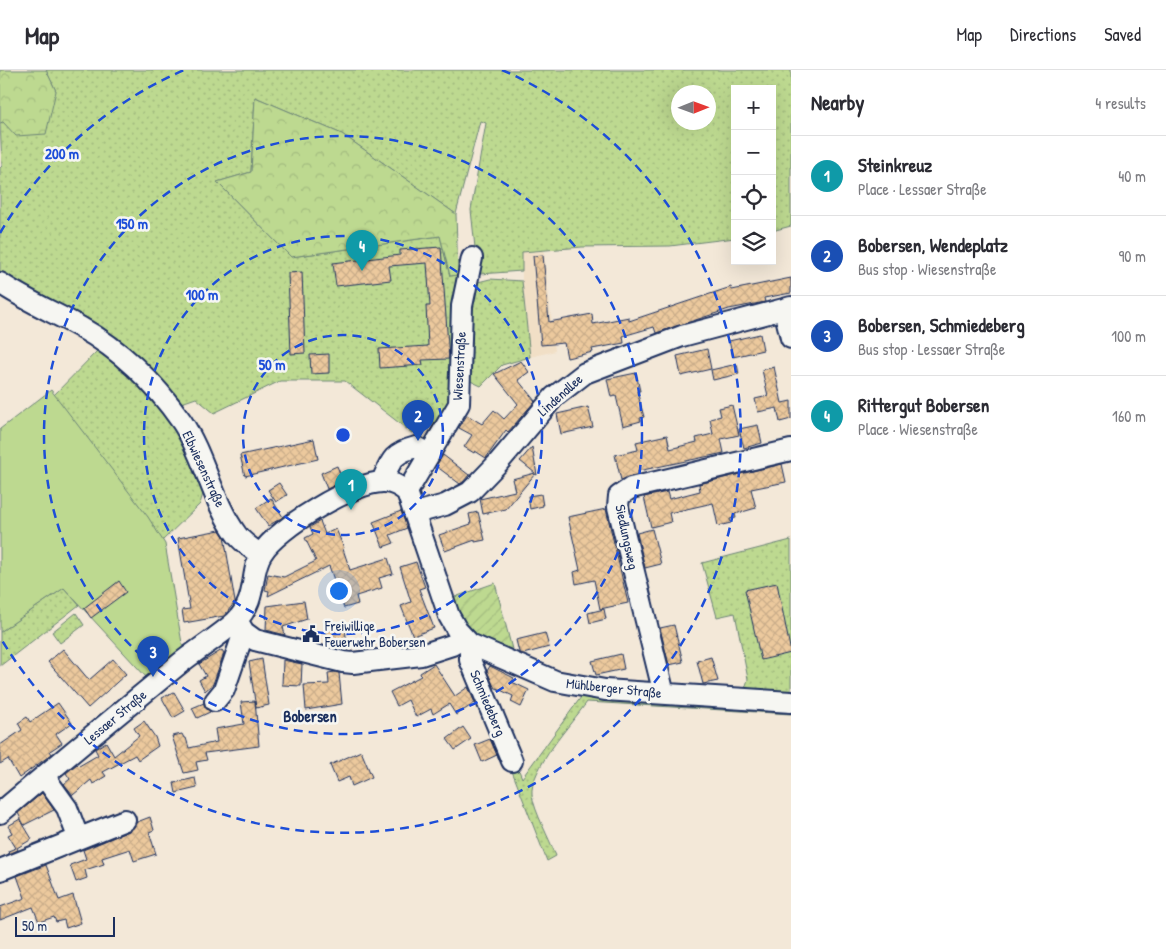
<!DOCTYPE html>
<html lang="en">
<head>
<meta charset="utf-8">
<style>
	:root { --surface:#fff; --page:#f2f2f3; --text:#2b2b33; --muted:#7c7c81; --line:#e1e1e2; --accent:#1b2f5e }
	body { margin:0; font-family:"Patrick Hand",sans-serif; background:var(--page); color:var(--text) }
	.controls { position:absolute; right:15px; top:15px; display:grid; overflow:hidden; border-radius:0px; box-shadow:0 5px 20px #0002 }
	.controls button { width:45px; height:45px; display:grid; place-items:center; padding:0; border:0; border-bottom:1px solid var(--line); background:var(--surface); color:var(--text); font:25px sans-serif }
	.compass { position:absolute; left:671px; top:15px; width:45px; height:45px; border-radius:50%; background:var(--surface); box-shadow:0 5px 20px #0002; rotate:89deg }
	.scale { position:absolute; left:15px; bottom:12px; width:100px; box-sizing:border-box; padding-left:5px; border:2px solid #1b2f5e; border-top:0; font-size:14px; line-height:18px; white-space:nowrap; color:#1b2f5e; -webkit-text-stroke:4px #f6f6f2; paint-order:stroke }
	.you { position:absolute; left:338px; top:520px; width:18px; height:18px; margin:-12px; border:4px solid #fff; border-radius:50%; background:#1a73e8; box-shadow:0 0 0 8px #1a73e833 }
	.badge { display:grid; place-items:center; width:32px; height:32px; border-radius:50%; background:var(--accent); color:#fff; font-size:16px; font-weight:700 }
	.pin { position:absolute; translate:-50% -41px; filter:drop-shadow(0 1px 2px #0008) }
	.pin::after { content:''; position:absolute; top:26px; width:18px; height:15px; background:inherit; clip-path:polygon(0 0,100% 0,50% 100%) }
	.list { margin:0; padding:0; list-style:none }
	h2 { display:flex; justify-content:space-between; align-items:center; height:65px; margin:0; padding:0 20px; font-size:21px }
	h2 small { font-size:16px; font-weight:400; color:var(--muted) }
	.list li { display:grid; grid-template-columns:32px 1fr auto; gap:15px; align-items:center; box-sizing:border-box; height:80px; padding:0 20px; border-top:1px solid var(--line) }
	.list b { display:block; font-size:19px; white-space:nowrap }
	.list p { margin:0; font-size:16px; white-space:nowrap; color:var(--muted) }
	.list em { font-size:16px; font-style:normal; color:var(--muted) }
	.icon { flex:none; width:28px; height:28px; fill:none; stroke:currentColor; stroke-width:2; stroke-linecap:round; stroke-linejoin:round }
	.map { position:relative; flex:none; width:791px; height:879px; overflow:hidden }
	header { display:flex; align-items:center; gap:30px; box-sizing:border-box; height:70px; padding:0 25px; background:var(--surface); border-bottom:1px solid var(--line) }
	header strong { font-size:24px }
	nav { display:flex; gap:28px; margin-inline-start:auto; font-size:18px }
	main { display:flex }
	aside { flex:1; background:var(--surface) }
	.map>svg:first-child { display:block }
	.built { fill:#f1dfc6 }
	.grass { fill:url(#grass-dots); stroke:#6c8477; fill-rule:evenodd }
	.forest { fill:url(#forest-crowns); stroke:#6c8477 }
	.garden { fill:url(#garden-furrows); stroke:#6c8477 }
	.pitch { fill:#bdd990; stroke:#6c8477 }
	.building { fill:url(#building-cross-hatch); stroke:#1b2f5e }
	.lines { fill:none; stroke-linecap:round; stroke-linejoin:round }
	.minor-casing { stroke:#1b2f5e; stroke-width:24 }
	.minor { stroke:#f6f6f2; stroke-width:20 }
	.ring { fill:none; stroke:#1d4ed8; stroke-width:2.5; stroke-dasharray:9 6 }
	.labels { text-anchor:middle; stroke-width:5; stroke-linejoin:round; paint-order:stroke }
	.street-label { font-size:14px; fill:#1b2f5e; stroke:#f6f6f2 }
	.poi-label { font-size:14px; fill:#1b2f5e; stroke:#f6f6f2; text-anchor:start }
	.quarter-label { font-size:16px; font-weight:bold; fill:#1b2f5e; stroke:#f6f6f2 }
	.centre { fill:#1d4ed8; stroke:#f6f6f2; stroke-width:2.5 }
	.ring-label { font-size:15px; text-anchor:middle; font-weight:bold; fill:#1d4ed8; stroke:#f6f6f2; stroke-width:5; stroke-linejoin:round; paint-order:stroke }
</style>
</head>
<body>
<header>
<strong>Map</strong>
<nav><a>Map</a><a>Directions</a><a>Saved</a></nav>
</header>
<main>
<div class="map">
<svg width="791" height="879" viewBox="0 0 791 879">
	<defs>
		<pattern id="grass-dots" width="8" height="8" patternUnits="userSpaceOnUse" patternTransform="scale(1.25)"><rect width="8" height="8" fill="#bdd990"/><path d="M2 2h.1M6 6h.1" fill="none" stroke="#a2bb7f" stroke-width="1.8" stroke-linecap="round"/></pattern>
		<pattern id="forest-crowns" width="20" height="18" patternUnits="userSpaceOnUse" patternTransform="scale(1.25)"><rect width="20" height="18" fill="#bdd990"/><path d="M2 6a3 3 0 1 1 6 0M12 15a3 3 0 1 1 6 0" fill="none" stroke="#a2bb7f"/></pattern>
		<pattern id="garden-furrows" width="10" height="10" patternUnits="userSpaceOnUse" patternTransform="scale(1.25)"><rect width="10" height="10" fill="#bdd990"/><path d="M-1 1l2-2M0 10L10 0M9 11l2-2" fill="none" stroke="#a2bb7f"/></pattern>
		<pattern id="building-cross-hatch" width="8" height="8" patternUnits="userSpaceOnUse" patternTransform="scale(1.25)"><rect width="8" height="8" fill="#ecc99d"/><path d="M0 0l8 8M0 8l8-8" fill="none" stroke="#caad8a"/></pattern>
	</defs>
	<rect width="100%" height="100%" fill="#f3e8d8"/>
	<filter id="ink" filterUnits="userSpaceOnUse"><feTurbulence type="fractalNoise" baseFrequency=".02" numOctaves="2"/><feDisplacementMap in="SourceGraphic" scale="10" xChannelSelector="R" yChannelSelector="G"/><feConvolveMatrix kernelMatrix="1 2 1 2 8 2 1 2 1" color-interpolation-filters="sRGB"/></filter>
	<g filter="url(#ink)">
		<path class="built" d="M 544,181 L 555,281 L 530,287 L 522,211 L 522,182 Z"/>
		<path class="grass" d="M 46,0 L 791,0 L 791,156 L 772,161 L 772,19 L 735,19 L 735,168 L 670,176 L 582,177 L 522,182 L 522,201 L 480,204 L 475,200 L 476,187 L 471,140 L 486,53 L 480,51 L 456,144 L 342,64 L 255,27 L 251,102 L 217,112 L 291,187 L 440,166 L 450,206 L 458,205 L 451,304 L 453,327 L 445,344 L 430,356 L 412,363 L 345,311 L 280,311 L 214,343 L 196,328 L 173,336 L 144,301 L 0,210 L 0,98 L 2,96 L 0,53 L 56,21 ZM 678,22 L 708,22 L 708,52 L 678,52 Z
			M 490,209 L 522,211 L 530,287 L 502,295 L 481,316 L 464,308 L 473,216 L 478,212 Z
			M 99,279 L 159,330 L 206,413 L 200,434 L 162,471 L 51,328 Z
			M 791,470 L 791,627 L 748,624 L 745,619 L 748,609 L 735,543 L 717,547 L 702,493 Z
			M 64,518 L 79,535 L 0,596 L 0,562 Z
			M 76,543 L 84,555 L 60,573 L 52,562 Z
			M 584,623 L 791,638 L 791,644 L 587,632 C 572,653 529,700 532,725 C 534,741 550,770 556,786 L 547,791 L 510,696 L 516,693 L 522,708 Z"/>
		<path class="forest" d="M 0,0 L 46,0 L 56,21 L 46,64 L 16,66 L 3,52 L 0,53 Z
			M 255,27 L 342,64 L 456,144 L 458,205 L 450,206 L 440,166 L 291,187 L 217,112 L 251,102 Z"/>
		<path class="garden" d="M 495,513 L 514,587 C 479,568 469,566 452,528 Z"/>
		<path class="pitch" d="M 51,320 L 148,447 L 165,474 L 183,579 L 147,608 L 64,518 L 0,562 L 0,359 Z"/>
		<path class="building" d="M 441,177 L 449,289 L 422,290 L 423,295 L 380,298 L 379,279 L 428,276 L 426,236 L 430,236 L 427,193 L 389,196 L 391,210 L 336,216 L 333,193 L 400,185 L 400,180 Z
			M 543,185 L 549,252 L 592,244 L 593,254 L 629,247 L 629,251 L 731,217 L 732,220 L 791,208 L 791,223 L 764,228 L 765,232 L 729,239 L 656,263 L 654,257 L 623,266 L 624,273 L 592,279 L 593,282 L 567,288 L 564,273 L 541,275 L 533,186 Z
			M 302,202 L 305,283 L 291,284 L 288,203 Z
			M 760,264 L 763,280 L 733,287 L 729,271 Z
			M 707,279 L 711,299 L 681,306 L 677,286 Z
			M 329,284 L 329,303 L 311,304 L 310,285 Z
			M 521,291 L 529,302 L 518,310 L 535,331 L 508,362 L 506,360 L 486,388 L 475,381 L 474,383 L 464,377 L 472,365 L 459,358 L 467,345 L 482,354 L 494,340 L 504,349 L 518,334 L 494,304 Z
			M 737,294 L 739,304 L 713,310 L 711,300 Z
			M 774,297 L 782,333 L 791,331 L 791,349 L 780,352 L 777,338 L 758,342 L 755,329 L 768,326 L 762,300 Z
			M 636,303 L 640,321 L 637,321 L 644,347 L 640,348 L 641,351 L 623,356 L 616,326 L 611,327 L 607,309 Z
			M 732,335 L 739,365 L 721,369 L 724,383 L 638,401 L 639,404 L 621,410 L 615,385 L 638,380 L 636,372 L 667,365 L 670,379 L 697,372 L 696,368 L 713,364 L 710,349 L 721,346 L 719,338 Z
			M 588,337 L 593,357 L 561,364 L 557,344 Z
			M 758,355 L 762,373 L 744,378 L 739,359 Z
			M 314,369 L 318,389 L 245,406 L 240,385 Z
			M 532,377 L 537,405 L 535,404 L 506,439 L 483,444 L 480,429 L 515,421 L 512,409 L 535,403 L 520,391 Z
			M 443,385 L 469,405 L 463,412 L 460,414 L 436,396 Z
			M 782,394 L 786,412 L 751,419 L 756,438 L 735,444 L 736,448 L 730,449 L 731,453 L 718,456 L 713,433 L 669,443 L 671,452 L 651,457 L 644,427 L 667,422 L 669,429 L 700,421 L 699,414 Z
			M 337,396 L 343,411 L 327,419 L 321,403 Z
			M 279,413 L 287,425 L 276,432 L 268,420 Z
			M 541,424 L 543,436 L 530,439 L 528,426 Z
			M 271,428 L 283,447 L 268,456 L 256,438 Z
			M 606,439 L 628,533 L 600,539 L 594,510 L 576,514 L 574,502 L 580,500 L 568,447 Z
			M 401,441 L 407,458 L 390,465 L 394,473 L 383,477 L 373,452 Z
			M 478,442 L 485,470 L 475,472 L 475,470 L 445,481 L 439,465 L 471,454 L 469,444 Z
			M 320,451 L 325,464 L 336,459 L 344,478 L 343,479 L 350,500 L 388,488 L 393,504 L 379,508 L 382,518 L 356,526 L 358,534 L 344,538 L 329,496 L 268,526 L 269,521 L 265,520 L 268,504 L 284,507 L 316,491 L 305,468 L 313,464 L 310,457 Z
			M 652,459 L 661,494 L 645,498 L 637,463 Z
			M 220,460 L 224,466 L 235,532 L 224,546 L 184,553 L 182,540 L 190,539 L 178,468 Z
			M 416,492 L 425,517 L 419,519 L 434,558 L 413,566 L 401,536 L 411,532 L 400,497 Z
			M 119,511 L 126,522 L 91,548 L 84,538 Z
			M 777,513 L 791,583 L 761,590 L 745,520 Z
			M 304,531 L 307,549 L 283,557 L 285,565 L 266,560 L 267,536 Z
			M 604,539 L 606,549 L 590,553 L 588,543 Z
			M 674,555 L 683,592 L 669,595 L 660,558 Z
			M 345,557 L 347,576 L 336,578 L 328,576 L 326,559 Z
			M 545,563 L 549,577 L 523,584 L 519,582 L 516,570 Z
			M 63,579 L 89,610 L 113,589 L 126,604 L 88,638 L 48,592 Z
			M 222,580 L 224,583 L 213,614 L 205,621 L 199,610 L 206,606 L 199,594 Z
			M 621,584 L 624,599 L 596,605 L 592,591 Z
			M 711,587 L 718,611 L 703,614 L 697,591 Z
			M 262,589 L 269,635 L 256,638 L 249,592 Z
			M 283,590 L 302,594 L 301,616 L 282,615 Z
			M 434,594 L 455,626 L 468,617 L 475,633 L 456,645 L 449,634 L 433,644 L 431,639 L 416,647 L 408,630 L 397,636 L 390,622 L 421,606 L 420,603 Z
			M 490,596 L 514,608 L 512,612 L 529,620 L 521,637 L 511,632 L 513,626 L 494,617 L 487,601 Z
			M 335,602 L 339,603 L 342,634 L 306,640 L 304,615 L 329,614 L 328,603 Z
			M 174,622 L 185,641 L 173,648 L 162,628 Z
			M 255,631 L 259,676 L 205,683 L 207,690 L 196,692 L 198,700 L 184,703 L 172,666 L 182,664 L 184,668 L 186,668 L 189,678 L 217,672 L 215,659 L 244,654 L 241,632 Z
			M 58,633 L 72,653 L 56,664 L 62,673 L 50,681 L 52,684 L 19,708 L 8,689 L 0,694 L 0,675 L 22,660 L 18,653 L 27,647 L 30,652 Z
			M 204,633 L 210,642 L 197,648 L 192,638 Z
			M 144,651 L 155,667 L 158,676 L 138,690 L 135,685 L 103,702 L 106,706 L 93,714 L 91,710 L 73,725 L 64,714 L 70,709 L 66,703 L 77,694 L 79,696 L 98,685 L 95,679 L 106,672 L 114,686 L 139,666 L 134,658 Z
			M 463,657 L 471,669 L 455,680 L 447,669 Z
			M 490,669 L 497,685 L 482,692 L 475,675 Z
			M 361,681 L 372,707 L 352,716 L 349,707 L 337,712 L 330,695 Z
			M 195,708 L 197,718 L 176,723 L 174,713 Z
			M 42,723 L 54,740 L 24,755 L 18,743 Z
			M 150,747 L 154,760 L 149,762 L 156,784 L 134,791 L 130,779 L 102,788 L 104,794 L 85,800 L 87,808 L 76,812 L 70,795 L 86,789 L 83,780 L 129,761 L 137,752 Z
			M 20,749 L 32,769 L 17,778 L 18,780 L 9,784 L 8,781 L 16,778 L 8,765 L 12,763 L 8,756 Z
			M 46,795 L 59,830 L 73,825 L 81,853 L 66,858 L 64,850 L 56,852 L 54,847 L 39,852 L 33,837 L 0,850 L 0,837 L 25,828 L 17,806 Z"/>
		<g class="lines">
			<g class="minor-casing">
				<path id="minor" d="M 0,213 C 25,230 53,242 80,257 C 121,280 155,313 182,352 C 205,387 212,431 237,465 C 243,473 253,479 260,485
					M 784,239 L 791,268
					M 382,411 C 391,390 393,383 416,377 L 428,384
					M 407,422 L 459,334 L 462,236 L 472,188
					M 416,443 L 445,435 L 470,422 L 498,393 L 554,327 L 585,303 L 682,266 L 791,237
					M 237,550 L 244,562 L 255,570 L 343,592 L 353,593 L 421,585 L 452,575 L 463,569
					M 470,574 L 470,590 L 512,691
					M 661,623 L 662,616 L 618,437 L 619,426 L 631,418 L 791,380
					M 215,631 L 224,620 L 244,562
					M 44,706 L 67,738 L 78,767
					M 0,743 C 59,693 118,644 178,595 C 196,580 217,568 235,552 C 259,529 249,502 262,483 C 277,458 355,411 384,412 C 393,412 400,416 407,422 L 449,546 L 457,560 L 470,574 L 555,611 L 605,620 L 791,632
					M 0,800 L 125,750"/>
			</g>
			<use href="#minor" class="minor"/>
		</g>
	</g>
	<g class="ring">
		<circle cx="343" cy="365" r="100"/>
		<circle cx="343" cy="365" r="199"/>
		<circle cx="343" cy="365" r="299"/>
		<path d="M0 163A398 398 0 0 1 184 0M502 0A398 398 0 1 1 0 567"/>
	</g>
	<defs>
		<g id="civic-bare" transform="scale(1.35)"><path d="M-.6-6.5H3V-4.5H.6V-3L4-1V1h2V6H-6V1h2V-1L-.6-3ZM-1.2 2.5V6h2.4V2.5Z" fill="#1b2f5e" stroke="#f6f6f2" stroke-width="2.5" paint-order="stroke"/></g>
	</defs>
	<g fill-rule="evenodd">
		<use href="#civic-bare" x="311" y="564"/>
	</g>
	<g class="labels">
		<g class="street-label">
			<text transform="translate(459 296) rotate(-87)" y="5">Wiesenstraße</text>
			<text transform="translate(560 325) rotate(-42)" y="5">Lindenallee</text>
			<text transform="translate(204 399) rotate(65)" y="5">Elbwiesenstraße</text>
			<text transform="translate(627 467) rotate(78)" y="5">Siedlungsweg</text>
			<text transform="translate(614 618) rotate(6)" y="5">Mühlberger Straße</text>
			<text transform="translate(488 633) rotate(67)" y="5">Schmiedeberg</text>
			<text transform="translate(115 647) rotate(-40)" y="5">Lessaer Straße</text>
		</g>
		<g class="poi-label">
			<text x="325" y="561">Freiwillige<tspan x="325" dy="16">Feuerwehr Bobersen</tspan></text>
		</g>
		<g class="quarter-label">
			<text x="310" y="652">Bobersen</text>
		</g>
	</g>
	<circle cx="343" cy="365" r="8" class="centre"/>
	<g class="ring-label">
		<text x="62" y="89">200 m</text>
		<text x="132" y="159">150 m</text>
		<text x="202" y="230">100 m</text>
		<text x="272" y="300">50 m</text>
	</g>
</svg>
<div class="controls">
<button>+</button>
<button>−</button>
<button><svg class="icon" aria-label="locate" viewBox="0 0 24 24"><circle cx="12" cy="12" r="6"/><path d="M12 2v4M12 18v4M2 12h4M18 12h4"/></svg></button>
<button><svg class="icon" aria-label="layers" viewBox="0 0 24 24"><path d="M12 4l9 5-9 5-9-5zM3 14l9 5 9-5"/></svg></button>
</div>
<svg class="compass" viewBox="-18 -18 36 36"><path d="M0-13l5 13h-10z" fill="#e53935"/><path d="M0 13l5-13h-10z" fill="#7c7c81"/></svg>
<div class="scale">50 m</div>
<div class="you"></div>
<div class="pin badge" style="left:351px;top:440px;background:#0f9aa8">1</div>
<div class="pin badge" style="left:418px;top:371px;background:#1a4fb4">2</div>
<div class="pin badge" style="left:153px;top:607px;background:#1a4fb4">3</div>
<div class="pin badge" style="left:362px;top:201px;background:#0f9aa8">4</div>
</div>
<aside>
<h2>Nearby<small>4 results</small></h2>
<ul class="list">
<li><span class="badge" style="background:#0f9aa8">1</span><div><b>Steinkreuz</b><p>Place · Lessaer Straße</p></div><em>40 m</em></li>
<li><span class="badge" style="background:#1a4fb4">2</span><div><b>Bobersen, Wendeplatz</b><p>Bus stop · Wiesenstraße</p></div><em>90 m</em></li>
<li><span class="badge" style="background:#1a4fb4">3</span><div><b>Bobersen, Schmiedeberg</b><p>Bus stop · Lessaer Straße</p></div><em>100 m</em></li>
<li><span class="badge" style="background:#0f9aa8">4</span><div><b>Rittergut Bobersen</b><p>Place · Wiesenstraße</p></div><em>160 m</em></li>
</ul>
</aside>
</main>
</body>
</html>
